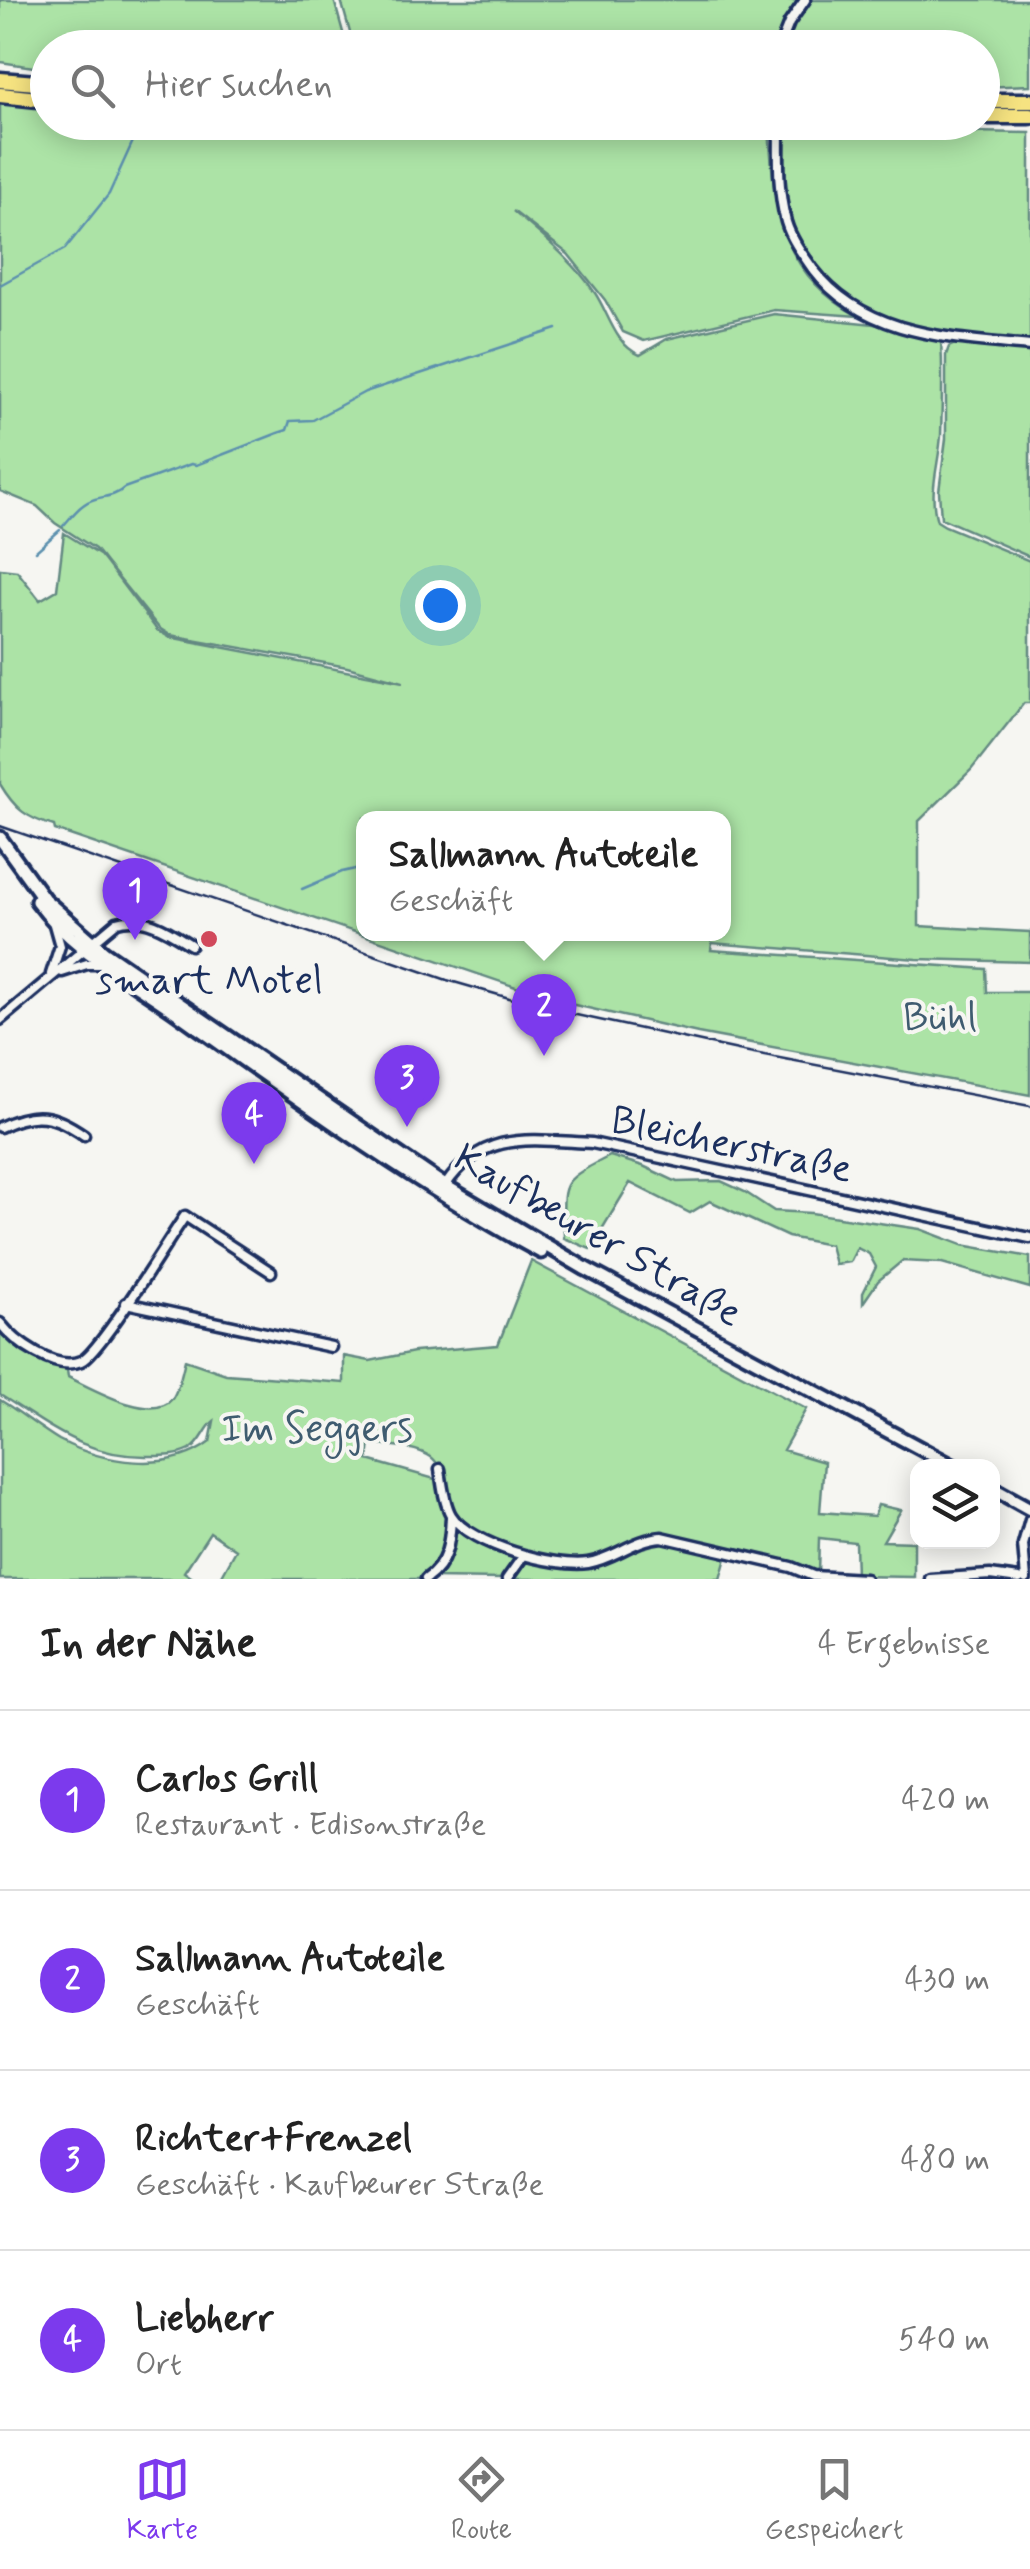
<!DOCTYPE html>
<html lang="de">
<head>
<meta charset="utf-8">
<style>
	:root { --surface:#fff; --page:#f6f6f6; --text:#222; --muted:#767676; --line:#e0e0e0; --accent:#7c3aed }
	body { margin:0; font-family:Mynerve,sans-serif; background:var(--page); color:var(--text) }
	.controls { position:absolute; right:30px; bottom:30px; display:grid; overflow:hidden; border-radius:20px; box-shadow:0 5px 25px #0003 }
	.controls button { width:90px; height:90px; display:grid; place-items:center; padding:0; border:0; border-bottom:2px solid var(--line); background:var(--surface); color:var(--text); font:50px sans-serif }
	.you { position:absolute; left:440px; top:605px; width:35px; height:35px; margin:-25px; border:8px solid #fff; border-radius:50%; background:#1a73e8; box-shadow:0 0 0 15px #1a73e833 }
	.badge { display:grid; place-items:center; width:65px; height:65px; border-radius:50%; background:var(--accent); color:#fff; font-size:32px; font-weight:700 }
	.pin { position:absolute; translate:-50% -82px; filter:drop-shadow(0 2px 5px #0008) }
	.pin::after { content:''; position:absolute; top:52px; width:35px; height:30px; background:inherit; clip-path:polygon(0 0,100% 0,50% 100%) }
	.popup { position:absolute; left:356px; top:811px; width:375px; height:130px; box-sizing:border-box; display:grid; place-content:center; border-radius:20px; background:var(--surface); filter:drop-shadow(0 2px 8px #0005); font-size:32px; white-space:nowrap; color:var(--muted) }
	.popup b { font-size:38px; color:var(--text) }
	.popup::after { content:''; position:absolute; left:50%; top:100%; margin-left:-20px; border:20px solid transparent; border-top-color:var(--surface) }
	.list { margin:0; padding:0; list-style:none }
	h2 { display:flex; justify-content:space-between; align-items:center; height:130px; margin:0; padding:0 40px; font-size:42px }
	h2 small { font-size:32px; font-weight:400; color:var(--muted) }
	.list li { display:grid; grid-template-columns:65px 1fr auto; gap:30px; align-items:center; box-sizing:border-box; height:180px; padding:0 40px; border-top:2px solid var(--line) }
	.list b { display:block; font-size:38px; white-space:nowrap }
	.list p { margin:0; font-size:32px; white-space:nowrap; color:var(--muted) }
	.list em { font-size:32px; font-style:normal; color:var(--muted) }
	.icon { flex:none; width:55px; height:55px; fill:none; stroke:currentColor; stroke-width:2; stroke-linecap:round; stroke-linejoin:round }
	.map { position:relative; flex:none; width:1030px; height:1579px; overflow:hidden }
	.search { position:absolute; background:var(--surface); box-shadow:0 5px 25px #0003; left:30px; right:30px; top:30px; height:110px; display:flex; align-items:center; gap:25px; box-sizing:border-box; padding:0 35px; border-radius:55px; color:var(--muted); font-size:38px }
	.sheet { height:850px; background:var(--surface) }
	nav { display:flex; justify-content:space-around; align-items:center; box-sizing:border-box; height:140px; border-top:2px solid var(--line); background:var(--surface); font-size:28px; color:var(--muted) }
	nav a { display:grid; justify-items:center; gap:5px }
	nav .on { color:var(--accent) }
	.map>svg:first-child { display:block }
	.green { fill:#ace3a6; stroke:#648982; stroke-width:2.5; fill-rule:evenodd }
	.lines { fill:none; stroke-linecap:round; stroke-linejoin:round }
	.stream { stroke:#5b90ae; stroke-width:2.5 }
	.minor-casing { stroke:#1b2f5e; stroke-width:15 }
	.secondary-casing { stroke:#1b2f5e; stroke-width:19 }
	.motorway-casing { stroke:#1b2f5e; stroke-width:21 }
	.minor { stroke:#f6f6f2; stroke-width:8 }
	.secondary { stroke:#f6f6f2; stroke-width:11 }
	.motorway { stroke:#f6e381; stroke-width:14 }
	.rail { stroke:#1b2f5e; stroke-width:2.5 }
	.poi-dot { fill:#d1495b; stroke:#f6f6f2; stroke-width:4 }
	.labels { text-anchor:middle; stroke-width:8; stroke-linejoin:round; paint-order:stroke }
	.poi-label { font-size:40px; fill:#1b2f5e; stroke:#f6f6f2 }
	.park-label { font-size:40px; fill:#3f5c70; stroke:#f6f6f2 }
	.street-label { font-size:40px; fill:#1b2f5e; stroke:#f6f6f2 }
</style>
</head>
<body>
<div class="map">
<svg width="1030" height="1579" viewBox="0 0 1030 1579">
	<rect width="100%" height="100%" fill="#f6f6f2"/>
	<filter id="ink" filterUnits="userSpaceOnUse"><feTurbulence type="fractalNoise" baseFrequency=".01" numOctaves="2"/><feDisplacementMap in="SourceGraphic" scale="20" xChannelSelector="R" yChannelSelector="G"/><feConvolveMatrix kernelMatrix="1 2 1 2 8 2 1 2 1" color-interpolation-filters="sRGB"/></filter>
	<g filter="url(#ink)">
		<path class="green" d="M 0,0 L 334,0 L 347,47 L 48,48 L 47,69 L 0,62 Z
			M 341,0 L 1030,0 L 1030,85 L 983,87 L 982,48 L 354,47 Z
			M 0,103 L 47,108 L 48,122 L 175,122 L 268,134 L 270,124 L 430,130 L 769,127 C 774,207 779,274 858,316 L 774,310 L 644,341 L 623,332 L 605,300 L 568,254 L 513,211 C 543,237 573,260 595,293 C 609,314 615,345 640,355 L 667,339 L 774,314 L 874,324 L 941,341 C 943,371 942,405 941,435 C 939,465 928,492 937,521 L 945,526 L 1030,561 L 1030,703 L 1024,703 L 971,770 L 919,821 L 919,926 L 1030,932 L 1030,962 L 917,959 L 712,943 L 711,950 L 986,969 L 987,992 L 1030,992 L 1030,1095 L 698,1033 L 557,1001 L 55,830 L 54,826 C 26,818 15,809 0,784 L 0,569 L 17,571 L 40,600 L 57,590 L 64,533 L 101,556 L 157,630 L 169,637 L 403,682 L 347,667 L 170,635 L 159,628 L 95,549 L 55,523 L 37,506 L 0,491 ZM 364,818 L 724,818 L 724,934 L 364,934 Z
			M 786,129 L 1030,133 L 1030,342 C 947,333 868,335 814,261 C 806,249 795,235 792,221 C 783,191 786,159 786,129 Z
			M 959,342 L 1030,351 L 1030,557 L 941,518 L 939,491 L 946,439 L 946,355 L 949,347 Z
			M 610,1156 L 643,1166 L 677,1182 L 721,1181 L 745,1192 L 774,1211 L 811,1213 L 920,1229 L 962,1245 L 1030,1257 L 1030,1288 L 942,1263 L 902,1261 L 878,1281 L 863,1303 L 863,1293 L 876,1267 L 869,1254 L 857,1248 L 850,1262 L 835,1264 L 830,1245 L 788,1237 L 710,1201 L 690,1213 L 630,1183 L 590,1249 L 564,1238 C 563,1181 557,1183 610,1156 Z
			M 531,1261 L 806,1409 L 783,1450 L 824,1462 L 820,1512 L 874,1516 L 878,1505 L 901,1510 L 883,1541 L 914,1542 L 914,1577 L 856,1576 L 855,1542 L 819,1538 L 818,1574 L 749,1553 L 662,1535 C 630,1537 606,1561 574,1561 C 564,1561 554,1557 544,1555 C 511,1547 467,1542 452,1506 C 445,1492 444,1466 431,1457 C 415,1446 389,1446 370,1443 L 368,1460 L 435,1479 C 455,1509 453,1559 421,1579 L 220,1579 L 236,1550 L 210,1532 L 184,1572 L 194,1579 L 0,1579 L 0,1400 C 20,1412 39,1428 59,1440 C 103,1463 168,1474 210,1442 L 214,1421 C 205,1428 202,1443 190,1450 C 178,1456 164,1456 151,1456 C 86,1458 52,1427 0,1395 L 0,1329 L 36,1357 L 67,1370 L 68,1377 C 90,1387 152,1424 172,1399 C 179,1389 182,1372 185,1360 L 226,1374 L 344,1383 L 344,1356 L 370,1361 L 414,1352 L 498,1345 Z
			M 453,1524 L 515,1555 L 505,1579 L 433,1578 L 446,1561 Z
			M 662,1541 L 726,1558 L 720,1579 L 510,1579 L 525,1558 L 570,1566 Z"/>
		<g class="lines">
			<path class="stream" d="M 0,285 L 65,249 L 109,194 L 134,139 L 146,132 L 177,125
				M 63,526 C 73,515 81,503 95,499 C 106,496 116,496 124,488 L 191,464 L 196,465 L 278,433 L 287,430 L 290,421 L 313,420 L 365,392 L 557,329
				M 36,551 L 60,530
				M 581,818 L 597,814
				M 302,889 L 342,872 L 364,867"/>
			<g class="minor-casing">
				<path id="minor" d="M 779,48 L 789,23 L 805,0
					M 779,122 C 779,156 777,189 786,222 C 791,239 803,255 813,269 C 865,337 952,338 1030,346
					M 62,972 L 87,964 L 102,964
					M 51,974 L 60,946 L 53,921
					M 0,1020 L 117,922 C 144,914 169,931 191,945
					M 0,1127 C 34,1110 54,1114 84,1135
					M 445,1186 C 483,1129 531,1140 592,1143 L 1030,1238
					M 126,1303 L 331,1347
					M 0,1323 C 15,1342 55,1372 81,1361 C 100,1353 168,1240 185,1216 L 271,1272
					M 440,1469 C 442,1483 444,1503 451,1515 C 469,1545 556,1568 588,1563 C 614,1559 634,1539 662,1537 L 791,1567 L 813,1576 L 865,1579
					M 426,1579 C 448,1564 450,1541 451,1517
					M 507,1579 L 524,1555
					M 930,1579 L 990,1575 L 1019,1579
					M 1026,1579 L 1023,1545 L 1030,1520"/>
			</g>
			<g class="secondary-casing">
				<path id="secondary" d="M 0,838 L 44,899 L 104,952 L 445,1186 L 586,1269 L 953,1466
					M 37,901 C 73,950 130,979 179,1014 C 297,1098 414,1183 541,1252
					M 992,1488 L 1030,1509"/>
			</g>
			<g class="motorway-casing">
				<path id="motorway" d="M 0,80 L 48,84
					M 0,95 L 48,100
					M 982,101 L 1030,101
					M 982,116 L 1030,116"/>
			</g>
			<use href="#minor" class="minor"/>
			<use href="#secondary" class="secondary"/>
			<use href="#motorway" class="motorway"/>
			<path class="rail" d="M 0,826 L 447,980 L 544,1008 L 738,1050 L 1030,1106"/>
		</g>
	</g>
	<circle class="poi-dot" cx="209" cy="939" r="10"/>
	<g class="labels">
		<g class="poi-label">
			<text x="209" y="993">smart Motel</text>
		</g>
		<g class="park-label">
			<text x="940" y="1030">Bühl</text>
			<text x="317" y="1441">Im Seggers</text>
		</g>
		<g class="street-label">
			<text transform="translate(732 1143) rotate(12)" y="14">Bleicherstraße</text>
			<text transform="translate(599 1234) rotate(30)" y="14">Kaufbeurer Straße</text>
		</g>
	</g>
</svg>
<div class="controls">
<button><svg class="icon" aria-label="layers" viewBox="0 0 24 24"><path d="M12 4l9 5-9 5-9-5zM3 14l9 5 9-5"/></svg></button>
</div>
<div class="you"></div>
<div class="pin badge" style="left:135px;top:940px">1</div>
<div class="pin badge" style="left:544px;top:1056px">2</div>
<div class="popup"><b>Sallmann Autoteile</b>Geschäft</div>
<div class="pin badge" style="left:407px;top:1127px">3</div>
<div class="pin badge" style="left:254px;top:1164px">4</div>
<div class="search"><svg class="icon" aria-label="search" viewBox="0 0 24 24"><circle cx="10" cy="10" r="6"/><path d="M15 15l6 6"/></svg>Hier suchen</div>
</div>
<section class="sheet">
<h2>In der Nähe<small>4 Ergebnisse</small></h2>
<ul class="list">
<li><span class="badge">1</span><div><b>Carlos Grill</b><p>Restaurant · Edisonstraße</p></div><em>420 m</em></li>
<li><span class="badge">2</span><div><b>Sallmann Autoteile</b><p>Geschäft</p></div><em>430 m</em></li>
<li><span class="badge">3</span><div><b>Richter+Frenzel</b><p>Geschäft · Kaufbeurer Straße</p></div><em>480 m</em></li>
<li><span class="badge">4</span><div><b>Liebherr</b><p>Ort</p></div><em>540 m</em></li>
</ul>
</section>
<nav>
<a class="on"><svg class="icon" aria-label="map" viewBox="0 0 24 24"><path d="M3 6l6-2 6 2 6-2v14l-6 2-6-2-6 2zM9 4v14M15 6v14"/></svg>Karte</a>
<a><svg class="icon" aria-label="directions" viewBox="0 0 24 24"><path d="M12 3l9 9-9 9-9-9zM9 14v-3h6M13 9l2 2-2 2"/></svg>Route</a>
<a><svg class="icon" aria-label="saved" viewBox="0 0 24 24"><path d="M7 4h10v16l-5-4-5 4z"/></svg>Gespeichert</a>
</nav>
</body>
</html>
